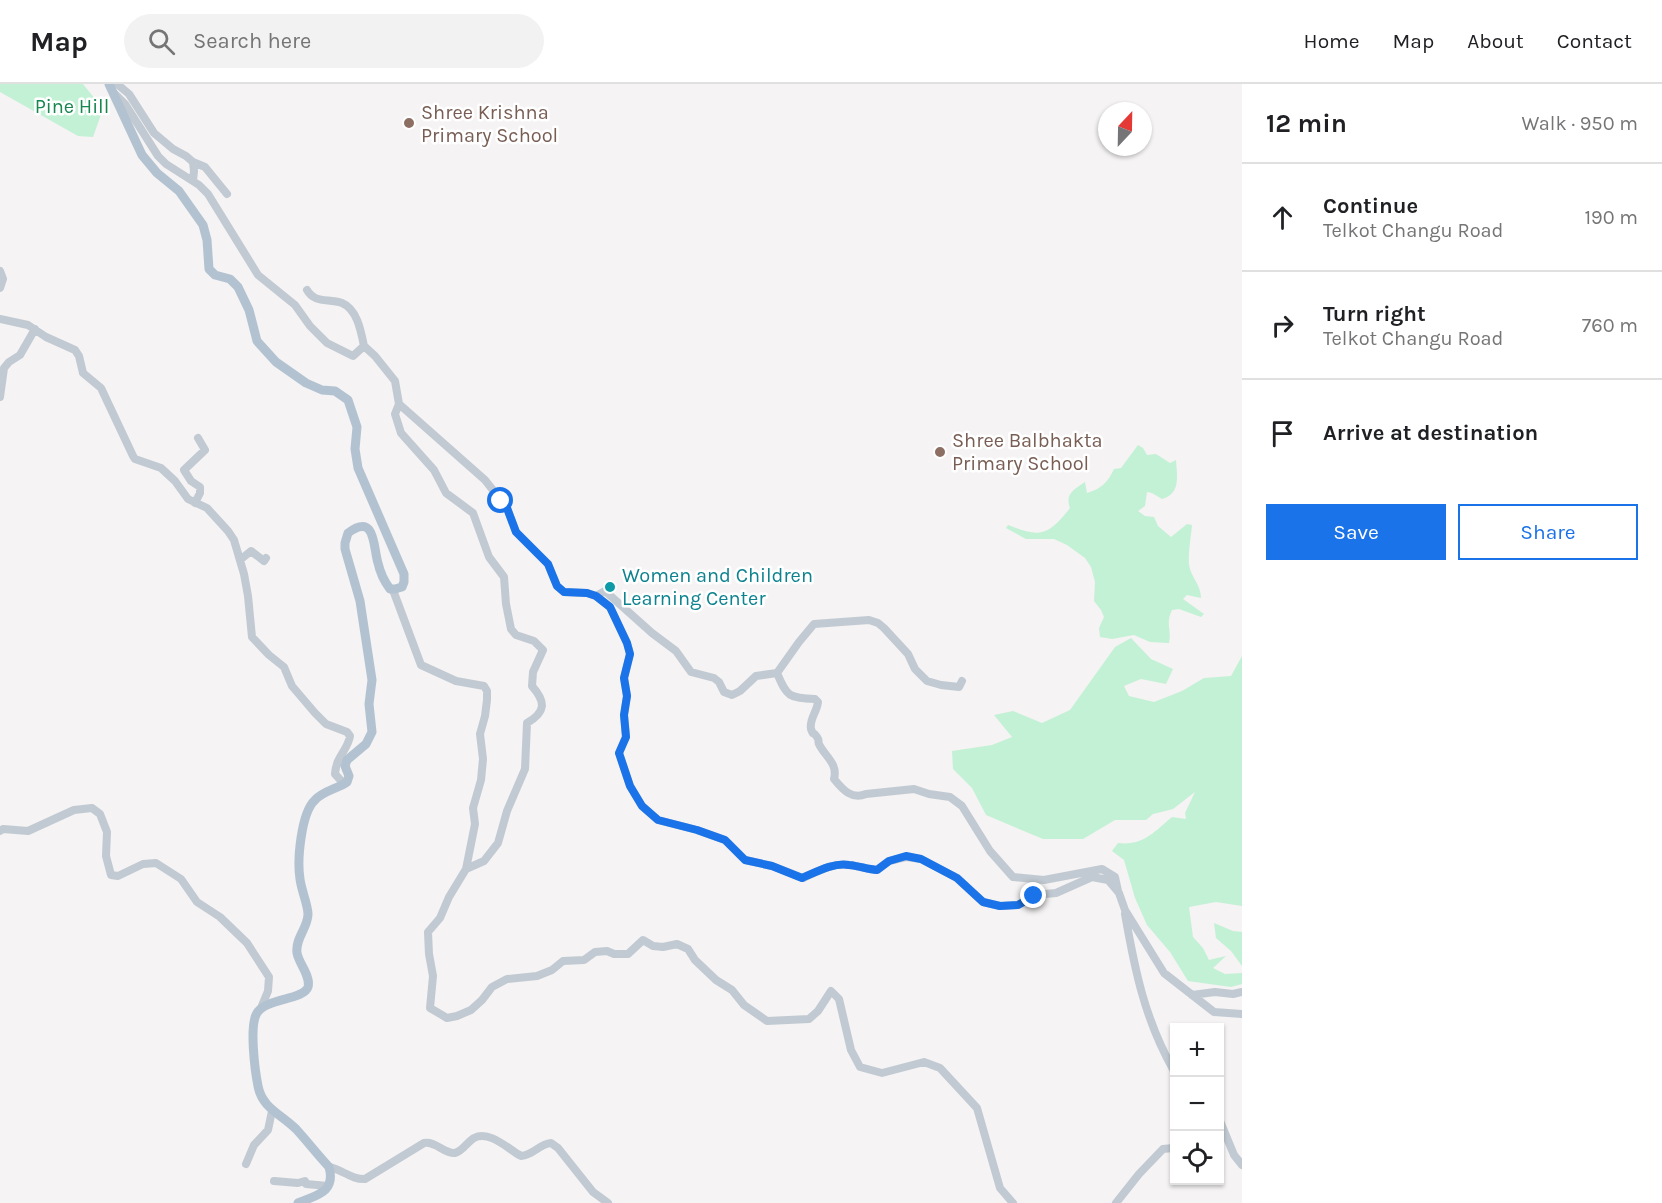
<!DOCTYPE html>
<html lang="en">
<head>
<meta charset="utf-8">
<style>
	:root { --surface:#fff; --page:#f2f2f2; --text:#202124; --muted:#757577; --line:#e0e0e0; --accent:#1a73e8 }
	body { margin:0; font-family:Karla,sans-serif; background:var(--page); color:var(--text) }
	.controls { position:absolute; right:18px; bottom:18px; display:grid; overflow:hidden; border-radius:0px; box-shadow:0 2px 4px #0004 }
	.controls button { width:54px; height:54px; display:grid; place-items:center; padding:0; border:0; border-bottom:2px solid var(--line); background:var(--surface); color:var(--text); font:30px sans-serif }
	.compass { position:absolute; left:1098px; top:18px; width:54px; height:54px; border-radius:50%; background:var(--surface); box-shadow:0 2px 4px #0004; rotate:22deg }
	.stop { position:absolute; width:18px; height:18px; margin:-14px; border:4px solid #1a73e8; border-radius:50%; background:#fff }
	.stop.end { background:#1a73e8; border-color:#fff; box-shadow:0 2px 6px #0008 }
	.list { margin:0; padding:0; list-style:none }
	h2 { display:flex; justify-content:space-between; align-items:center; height:78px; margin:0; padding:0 24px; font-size:26px }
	h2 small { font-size:20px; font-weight:400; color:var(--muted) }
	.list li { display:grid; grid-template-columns:39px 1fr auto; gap:18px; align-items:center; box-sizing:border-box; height:108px; padding:0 24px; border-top:2px solid var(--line) }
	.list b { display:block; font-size:22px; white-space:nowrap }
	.list p { margin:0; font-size:20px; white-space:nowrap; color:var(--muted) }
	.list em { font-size:20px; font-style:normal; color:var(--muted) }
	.actions { display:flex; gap:12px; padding:18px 24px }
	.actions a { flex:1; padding:14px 0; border:2px solid var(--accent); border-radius:0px; text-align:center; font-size:21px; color:var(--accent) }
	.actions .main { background:var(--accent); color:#fff }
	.icon { flex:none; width:33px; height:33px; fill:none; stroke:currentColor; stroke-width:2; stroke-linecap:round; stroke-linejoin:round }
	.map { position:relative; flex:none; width:1242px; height:1119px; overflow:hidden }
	header { display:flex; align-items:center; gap:36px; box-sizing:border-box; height:84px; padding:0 30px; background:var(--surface); border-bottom:2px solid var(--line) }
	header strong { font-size:28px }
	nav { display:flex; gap:33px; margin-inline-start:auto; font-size:21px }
	.search { width:420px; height:54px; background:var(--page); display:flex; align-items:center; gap:15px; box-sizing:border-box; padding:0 21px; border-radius:33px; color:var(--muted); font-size:22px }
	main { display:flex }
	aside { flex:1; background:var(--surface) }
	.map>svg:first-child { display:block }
	.green { fill:#c3f1d5 }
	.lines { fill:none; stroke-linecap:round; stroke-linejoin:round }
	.minor { stroke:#c1cad2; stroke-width:8 }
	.major { stroke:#b3c2d1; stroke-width:9 }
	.route { stroke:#1a73e8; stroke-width:8 }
	.education-dot { fill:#8d6e63; stroke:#fff; stroke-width:2 }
	.culture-dot { fill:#0f9aa8; stroke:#fff; stroke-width:2 }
	.labels { text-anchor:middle; stroke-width:5; stroke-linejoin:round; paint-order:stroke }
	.park-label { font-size:20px; fill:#17864f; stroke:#fff }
	.education-label { font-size:20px; fill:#785e54; stroke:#fff; text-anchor:start }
	.culture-label { font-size:20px; fill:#0d838f; stroke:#fff; text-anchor:start }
</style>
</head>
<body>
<header>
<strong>Map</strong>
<div class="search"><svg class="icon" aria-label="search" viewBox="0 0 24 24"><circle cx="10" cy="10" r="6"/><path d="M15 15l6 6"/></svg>Search here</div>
<nav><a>Home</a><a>Map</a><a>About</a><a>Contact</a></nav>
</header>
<main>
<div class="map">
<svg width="1242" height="1119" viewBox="0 0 1242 1119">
	<rect width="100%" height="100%" fill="#f5f3f3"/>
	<path class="green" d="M 0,0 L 83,0 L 103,25 L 93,53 L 78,52 L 0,8 Z
		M 1138,361 L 1143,364 L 1147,371 L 1156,370 L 1170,379 L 1176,376 C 1177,392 1181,410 1162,415 L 1152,409 L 1147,408 L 1145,422 L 1138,427 L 1145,432 L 1154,433 L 1158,442 L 1171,453 L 1187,440 L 1192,441 C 1191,453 1188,469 1189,481 C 1191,493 1201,501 1201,514 L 1187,511 L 1183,515 L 1204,530 L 1201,533 L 1179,525 L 1172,526 C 1165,541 1172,545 1169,559 L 1150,558 L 1134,551 L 1112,555 L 1100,553 L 1099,544 L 1104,533 L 1101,526 L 1094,517 L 1095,498 L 1091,483 L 1085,474 L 1067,461 L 1054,455 L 1026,455 L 1006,444 L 1008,441 C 1040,454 1048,452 1070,424 C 1065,410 1073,406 1085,398 L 1087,409 C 1101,405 1108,398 1114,385 L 1121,384 Z
		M 1131,554 L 1151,575 L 1173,585 L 1166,600 L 1141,595 L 1124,602 L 1129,612 L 1154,618 L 1182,607 L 1204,594 L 1231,592 L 1242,572 L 1242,822 L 1216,818 L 1189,823 L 1193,853 L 1203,864 L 1209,876 L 1226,872 L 1213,884 L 1225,890 L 1242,889 L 1242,900 L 1231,903 L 1188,897 L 1170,868 L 1147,841 L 1135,814 L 1124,776 L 1112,767 L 1118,759 C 1143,762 1154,748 1172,733 L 1186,735 L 1185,729 L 1195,708 L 1173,725 L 1153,730 L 1146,736 L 1115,736 L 1083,755 L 1043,755 L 986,731 L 972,704 L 953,685 L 952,667 L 992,661 L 1012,653 L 994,631 L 1013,627 L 1042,639 L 1070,626 L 1115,563 Z
		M 1214,839 L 1233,847 L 1242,848 L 1242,882 L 1231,867 L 1216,854 Z"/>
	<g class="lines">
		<path class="minor" d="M 117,0 L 129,10 L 154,49 L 173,65 L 186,72 L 193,78 L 194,87 L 193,96
			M 115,10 L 125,20 L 158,72 L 166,80 L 199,101 L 208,110 L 258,191 L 295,221 L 310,242 L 327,259 L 353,272 L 364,262 L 375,272 L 395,297 L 399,320 L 485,396 L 507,424 L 516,448 L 548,480 L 557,502 L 564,508 L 587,509 L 596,512 L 610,523 L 627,559 L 630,570 L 624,594 L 627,612 L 624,631 L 626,653 L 619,669 L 630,702 L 642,722 L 658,736 L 697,746 L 725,756 L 745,776 L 772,782 L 803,794 C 816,788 834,778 849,781 C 858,782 867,785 877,786 L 889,777 L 906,773 L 921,775 L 957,794 L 983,818 L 1000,822 L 1018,821 L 1034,811 L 1056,809 L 1092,793 L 1108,796 L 1119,809 L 1125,826 L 1164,889 L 1214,928 L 1242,930
			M 193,78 L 205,83 L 227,110
			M 0,187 L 3,195 L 0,204
			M 307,206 C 315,220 328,214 342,219 C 357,225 361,247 364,262
			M 0,235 L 28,241 L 46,253 L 75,266 L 79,272 L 83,289 L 101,304 L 133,372 L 135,375 L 161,384 L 175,397 L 188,415 L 207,424 L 228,447 L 234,456 L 244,490 L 248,512 L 252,553 L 269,571 L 284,583 L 292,602 L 315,629 L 326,640 L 347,648 L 350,652 C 348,666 336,672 335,690 L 344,700
			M 0,313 L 4,284 L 9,278 L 20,271 L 35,245
			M 399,320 L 395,330 L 401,349 L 434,386 L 446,409 L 473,429 L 489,473 L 504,493 L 506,520 L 511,545 L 516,551 L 534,557 L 543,566 L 533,588 L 532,602 C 546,618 546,628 527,639 L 525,685 L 507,727 L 498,759 L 484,777 L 466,785 L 449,813 L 440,834 L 428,848 L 429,870 L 433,892 L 430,924 L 447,934 L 457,932 L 471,926 L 482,916 L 492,903 L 507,895 L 537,892 L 552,886 L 563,877 L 584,876 L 595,868 L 607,867 L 614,870 L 628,870 L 643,856 L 653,862 L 663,863 L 677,860 L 688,865 L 695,876 L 716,896 L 732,906 L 744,921 L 767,937 L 809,935 L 818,927 L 831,907 L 839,915 L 851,966 L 860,983 L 882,989 L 924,978 L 940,984 L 977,1024 L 1000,1104 L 1013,1119
			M 195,419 L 200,409 L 200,403 L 191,397 L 184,386 L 205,366 L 198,354
			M 240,476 L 251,467 L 264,477 L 266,474
			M 393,506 L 421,581 L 456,597 L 484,602 L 487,607 L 487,616 L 485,632 L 480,650 L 483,675 L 481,696 L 473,724 L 475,740 L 466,785
			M 596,512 L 605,507 L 652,549 L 676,567 L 691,588 L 714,594 L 719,598 L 724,608 L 732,611 L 740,607 L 756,592 L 777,589 L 799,558 L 814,540 L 869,536 L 878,539 L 884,544 L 908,570 L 915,585 L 927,597 L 941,601 L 959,603 L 962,597
			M 777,589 C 787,613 789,614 815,615 L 818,618 C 817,628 809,635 811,645 C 814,653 812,646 817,653 C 821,659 816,655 820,662 C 826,673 838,680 834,695 C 843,706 852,716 866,710 L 914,705 L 929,710 L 950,713 L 962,722 L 990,767 L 1013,793 L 1044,796 L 1102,785 L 1115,793 L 1118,807
			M 0,747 L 3,745 L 28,747 L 74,726 L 92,724 L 100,730 L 107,748 L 106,772 L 111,791 L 118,792 L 143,780 L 156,779 L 181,795 L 197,818 L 220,833 L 247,859 L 269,893 L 268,907 L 261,924
			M 1125,830 C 1135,887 1145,936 1174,987
			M 1192,911 L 1215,908 L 1233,910 L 1242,908
			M 1220,1037 L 1234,1071 L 1242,1081
			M 246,1080 L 254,1061 L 268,1046 L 272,1027
			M 329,1083 C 341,1085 352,1096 365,1095 L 424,1059 C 436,1057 444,1070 455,1069 C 463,1067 467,1058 474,1054 C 490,1046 508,1065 521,1072 C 534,1071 539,1060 551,1059 L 558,1064 L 593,1108 L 608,1119
			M 274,1097 L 298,1099 L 305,1097 L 306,1100 L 328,1102
			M 1116,1119 L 1139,1090 L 1163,1065 L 1173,1064 L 1174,1065"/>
		<path class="major" d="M 109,0 L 142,71 L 157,89 L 179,107 L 203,141 L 207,156 L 209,185 L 215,191 L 230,195 L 238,203 L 249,226 L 257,257 L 276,278 L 306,299 L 322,306 L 335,307 L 348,316 L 357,343 L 355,365 L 358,384 L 404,490 L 404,498 L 402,503 L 395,505 L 390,505 C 384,497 380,488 378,479 C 373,463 376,428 348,449 L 345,459 L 345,465 L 360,517 L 372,596 L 369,620 L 372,648 L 366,660 L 347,676 L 345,682 L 349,692 L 347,698 C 337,705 323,707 315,716 C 301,729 297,776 300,795 C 301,805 308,821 308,830 C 308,844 295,854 297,869 C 299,880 311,892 308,903 C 304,916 266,914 257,929 C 249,941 255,987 258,1002 C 262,1024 281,1030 296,1045 C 307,1057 317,1070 329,1083 C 336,1108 317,1111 298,1119"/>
	</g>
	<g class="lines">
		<path class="route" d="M 501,417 L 507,424 L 516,448 L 548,480 L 557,502 L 564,508 L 587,509 L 596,512 L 610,523 L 627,559 L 630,570 L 624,594 L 627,612 L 624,631 L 626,653 L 619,669 L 630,702 L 642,722 L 658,736 L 697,746 L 725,756 L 745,776 L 772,782 L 802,794 C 816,788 834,778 849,781 C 859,782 867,785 877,786 L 889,777 L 906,772 L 921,775 L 957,794 L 983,818 L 1000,822 L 1018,821 L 1034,812"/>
	</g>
	<g class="education-dot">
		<circle cx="409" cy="39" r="6"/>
		<circle cx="940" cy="368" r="6"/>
	</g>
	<circle class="culture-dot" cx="610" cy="503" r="6"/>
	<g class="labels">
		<g class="park-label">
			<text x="72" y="29">Pine Hill</text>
		</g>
		<g class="education-label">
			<text x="421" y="35">Shree Krishna<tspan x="421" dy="23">Primary School</tspan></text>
			<text x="952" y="363">Shree Balbhakta<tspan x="952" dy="23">Primary School</tspan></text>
		</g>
		<g class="culture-label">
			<text x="622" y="498">Women and Children<tspan x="622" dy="23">Learning Center</tspan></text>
		</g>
	</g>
</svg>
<div class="controls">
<button>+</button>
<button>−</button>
<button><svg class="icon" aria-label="locate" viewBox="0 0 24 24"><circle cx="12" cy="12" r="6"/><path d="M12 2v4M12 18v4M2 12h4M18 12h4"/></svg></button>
</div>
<svg class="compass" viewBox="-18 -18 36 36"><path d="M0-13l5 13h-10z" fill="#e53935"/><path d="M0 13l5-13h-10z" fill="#757577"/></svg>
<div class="stop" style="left:501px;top:417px"></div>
<div class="stop end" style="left:1034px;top:812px"></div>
</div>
<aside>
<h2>12 min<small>Walk · 950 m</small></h2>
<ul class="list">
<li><svg class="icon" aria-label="ahead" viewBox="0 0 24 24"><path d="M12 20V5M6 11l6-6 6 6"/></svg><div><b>Continue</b><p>Telkot Changu Road</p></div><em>190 m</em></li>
<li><svg class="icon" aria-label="right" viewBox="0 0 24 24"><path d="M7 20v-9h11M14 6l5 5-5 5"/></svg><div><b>Turn right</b><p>Telkot Changu Road</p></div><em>760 m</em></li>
<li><svg class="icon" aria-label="arrive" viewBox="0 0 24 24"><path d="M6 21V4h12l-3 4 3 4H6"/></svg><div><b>Arrive at destination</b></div></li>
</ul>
<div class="actions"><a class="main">Save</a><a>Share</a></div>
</aside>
</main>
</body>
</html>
